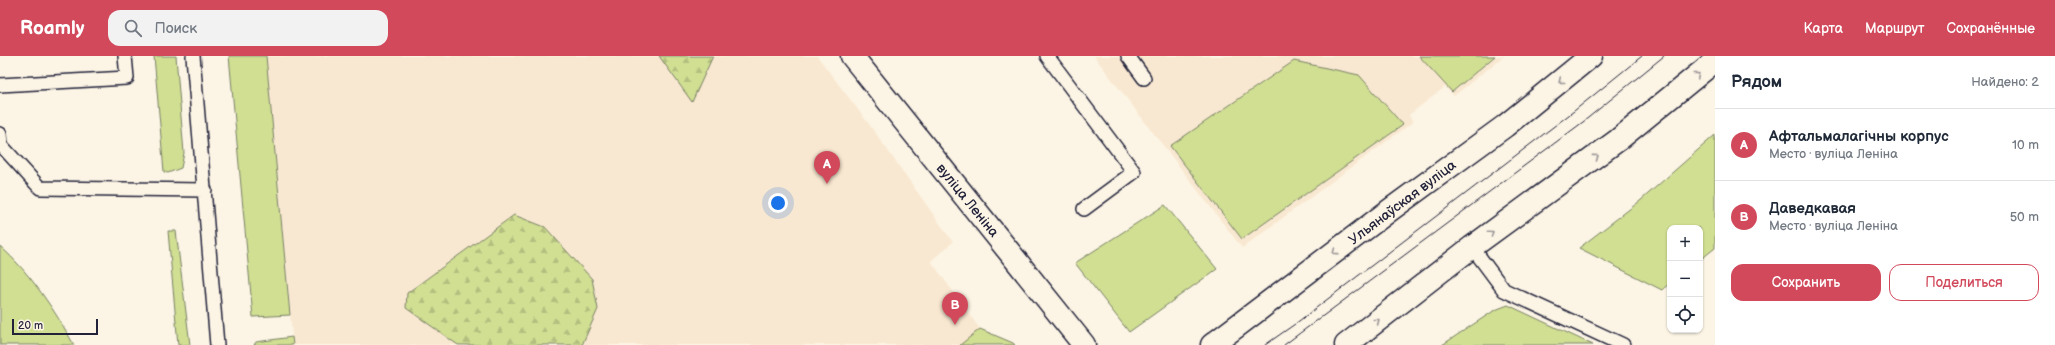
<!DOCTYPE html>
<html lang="ru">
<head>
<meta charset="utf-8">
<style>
	:root { --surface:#fff; --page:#f2f2f3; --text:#1f2937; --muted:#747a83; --line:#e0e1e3; --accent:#d1495b }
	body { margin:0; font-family:"Balsamiq Sans",sans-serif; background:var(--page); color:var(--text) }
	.controls { position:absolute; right:12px; bottom:12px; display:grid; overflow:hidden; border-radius:8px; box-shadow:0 1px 3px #0004 }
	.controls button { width:36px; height:36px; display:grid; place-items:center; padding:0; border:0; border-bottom:1px solid var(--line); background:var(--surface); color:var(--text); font:20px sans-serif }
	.scale { position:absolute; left:12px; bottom:10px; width:86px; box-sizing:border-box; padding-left:4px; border:2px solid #22223b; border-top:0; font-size:11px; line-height:14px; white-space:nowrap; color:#22223b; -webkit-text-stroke:3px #fcf5e5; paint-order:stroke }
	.you { position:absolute; left:778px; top:147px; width:14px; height:14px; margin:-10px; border:3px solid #fff; border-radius:50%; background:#1a73e8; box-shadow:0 0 0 6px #1a73e833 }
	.badge { display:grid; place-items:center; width:26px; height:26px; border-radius:50%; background:var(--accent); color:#fff; font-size:13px; font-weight:700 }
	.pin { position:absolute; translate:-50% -33px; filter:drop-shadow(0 1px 2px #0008) }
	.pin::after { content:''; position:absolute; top:21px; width:14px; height:12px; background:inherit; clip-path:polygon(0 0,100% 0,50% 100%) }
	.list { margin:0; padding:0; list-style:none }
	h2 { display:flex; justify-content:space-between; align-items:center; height:52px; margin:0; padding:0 16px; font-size:17px }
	h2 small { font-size:13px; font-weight:400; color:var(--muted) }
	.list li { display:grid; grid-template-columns:26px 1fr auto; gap:12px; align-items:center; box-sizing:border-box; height:72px; padding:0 16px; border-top:1px solid var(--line) }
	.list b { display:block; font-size:15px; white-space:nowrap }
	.list p { margin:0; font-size:13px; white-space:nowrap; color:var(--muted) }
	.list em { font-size:13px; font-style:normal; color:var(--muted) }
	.actions { display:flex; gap:8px; padding:12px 16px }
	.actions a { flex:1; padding:9px 0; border:1px solid var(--accent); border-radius:12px; text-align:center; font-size:14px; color:var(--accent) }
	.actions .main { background:var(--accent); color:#fff }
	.icon { flex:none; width:22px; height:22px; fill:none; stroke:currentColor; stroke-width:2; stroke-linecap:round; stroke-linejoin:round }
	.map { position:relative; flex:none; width:1715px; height:289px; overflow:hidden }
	header { display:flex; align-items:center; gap:24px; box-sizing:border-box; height:56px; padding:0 20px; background:var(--accent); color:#fff }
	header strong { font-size:19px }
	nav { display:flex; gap:22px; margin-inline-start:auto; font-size:14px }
	.search { width:280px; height:36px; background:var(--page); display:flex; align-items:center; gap:10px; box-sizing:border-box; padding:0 14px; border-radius:12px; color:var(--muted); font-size:15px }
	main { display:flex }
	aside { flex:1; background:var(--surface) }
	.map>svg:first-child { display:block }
	.built { fill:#f9e8d1 }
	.green { fill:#d0df92; stroke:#798066 }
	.forest { fill:url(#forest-firs); stroke:#798066 }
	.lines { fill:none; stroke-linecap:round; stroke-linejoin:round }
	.lane-casing { stroke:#22223b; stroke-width:16 }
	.secondary-casing { stroke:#22223b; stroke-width:25 }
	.primary-casing { stroke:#22223b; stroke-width:25 }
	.lane { stroke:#fcf5e5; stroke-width:13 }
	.secondary { stroke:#fcf5e5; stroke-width:22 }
	.primary { stroke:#fcf5e5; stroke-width:22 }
	.tram { stroke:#22223b; stroke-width:1 }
	.oneway { stroke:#9a9698 }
	.labels { text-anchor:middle; stroke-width:3; stroke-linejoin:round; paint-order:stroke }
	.street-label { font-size:14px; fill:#22223b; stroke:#fcf5e5 }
</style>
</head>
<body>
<header>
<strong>Roamly</strong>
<div class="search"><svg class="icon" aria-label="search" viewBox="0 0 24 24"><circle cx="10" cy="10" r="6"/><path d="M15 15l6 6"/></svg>Поиск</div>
<nav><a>Карта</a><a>Маршрут</a><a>Сохранённые</a></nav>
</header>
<main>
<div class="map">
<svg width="1715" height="289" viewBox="0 0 1715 289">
	<defs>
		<pattern id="forest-firs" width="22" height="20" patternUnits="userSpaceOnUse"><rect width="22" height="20" fill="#d0df92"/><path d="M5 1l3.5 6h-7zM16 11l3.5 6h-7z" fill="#b2bf7f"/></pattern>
	</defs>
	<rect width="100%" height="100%" fill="#fcf5e5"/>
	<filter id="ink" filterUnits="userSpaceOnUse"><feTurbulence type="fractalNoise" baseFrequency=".025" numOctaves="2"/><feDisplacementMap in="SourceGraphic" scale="8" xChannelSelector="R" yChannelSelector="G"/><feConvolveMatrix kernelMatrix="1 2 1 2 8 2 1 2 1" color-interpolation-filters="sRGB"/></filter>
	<g filter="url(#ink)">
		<path class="built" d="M 266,0 L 817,0 L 869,68 L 953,186 L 931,205 L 980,273 L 1015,289 L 293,289 Z
			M 1094,0 L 1504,0 L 1454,40 L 1445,31 L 1409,59 L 1413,66 L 1242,192 Z"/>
		<path class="green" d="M 154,0 L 176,0 L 184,97 L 181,112 L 168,117 L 164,116 Z
			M 229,0 L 266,0 L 290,259 L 253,261 Z
			M 1419,0 L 1495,0 L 1452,36 Z
			M 1294,5 L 1359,19 L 1403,69 L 1242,183 L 1170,90 Z
			M 1715,79 L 1715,192 L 1700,204 L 1700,172 L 1670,172 L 1670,227 L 1662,234 L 1579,192 L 1640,145 Z
			M 1165,149 L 1217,213 L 1129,276 L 1075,207 Z
			M 168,175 L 176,175 L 190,289 L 178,289 Z
			M 0,190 C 31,218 54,253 74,289 L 0,289 Z
			M 1508,249 L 1593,289 L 1442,289 L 1495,254 Z
			M 980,273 L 1013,287 L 1015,289 L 960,289 Z
			M 292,281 L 293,289 L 254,289 L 256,286 Z"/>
		<path class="forest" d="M 659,0 L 713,0 L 692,46 Z
			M 514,159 L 545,171 L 592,223 L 598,253 L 582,289 L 458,289 L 406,252 L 407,237 Z"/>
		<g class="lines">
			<g class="lane-casing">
				<path id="lane" d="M 193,0 L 217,289
					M 1047,0 L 1134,116 L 1084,153
					M 1128,0 L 1144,22
					M 0,29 L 127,22 L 125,0
					M 0,78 L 1,89 L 40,132 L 205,134
					M 1472,191 L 1504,234 L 1623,289"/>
			</g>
			<g class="secondary-casing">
				<path id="secondary" d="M 852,0 L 1084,289"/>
			</g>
			<g class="primary-casing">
				<path id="primary" d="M 1212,289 L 1390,154 L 1505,70 L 1591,0
					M 1346,289 L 1472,191 L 1618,84 L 1715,5"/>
			</g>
			<use href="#lane" class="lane"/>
			<use href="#secondary" class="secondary"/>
			<use href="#primary" class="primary"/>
			<path class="tram" d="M 1265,289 L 1295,268 L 1574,55 L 1642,0
				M 1284,289 L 1583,66 L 1664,0"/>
		</g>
		<defs><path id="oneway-chevron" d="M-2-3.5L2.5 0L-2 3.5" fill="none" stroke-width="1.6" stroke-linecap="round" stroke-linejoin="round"/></defs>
		<g class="oneway">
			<use href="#oneway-chevron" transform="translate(1697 19) rotate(-39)"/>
			<use href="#oneway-chevron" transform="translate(1561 25) rotate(141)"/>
			<use href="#oneway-chevron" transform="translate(1596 101) rotate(-36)"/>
			<use href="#oneway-chevron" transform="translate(1491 177) rotate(-36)"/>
			<use href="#oneway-chevron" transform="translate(1335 196) rotate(143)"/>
			<use href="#oneway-chevron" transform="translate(1377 265) rotate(-38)"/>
		</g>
	</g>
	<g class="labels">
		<g class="street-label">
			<text transform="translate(968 144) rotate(51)" y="5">вуліца Леніна</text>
			<text transform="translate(1402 146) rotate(-37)" y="5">Ульянаўская вуліца</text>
		</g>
	</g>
</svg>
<div class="controls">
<button>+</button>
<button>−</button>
<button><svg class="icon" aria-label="locate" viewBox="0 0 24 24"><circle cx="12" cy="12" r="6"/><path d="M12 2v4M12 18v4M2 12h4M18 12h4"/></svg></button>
</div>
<div class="scale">20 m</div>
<div class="you"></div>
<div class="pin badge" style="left:827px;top:128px">A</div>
<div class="pin badge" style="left:955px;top:269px">B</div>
</div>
<aside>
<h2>Рядом<small>Найдено: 2</small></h2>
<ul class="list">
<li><span class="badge">A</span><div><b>Афтальмалагічны корпус</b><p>Место · вуліца Леніна</p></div><em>10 m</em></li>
<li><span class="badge">B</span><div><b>Даведкавая</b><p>Место · вуліца Леніна</p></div><em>50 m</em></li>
</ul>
<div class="actions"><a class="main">Сохранить</a><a>Поделиться</a></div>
</aside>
</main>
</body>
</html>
